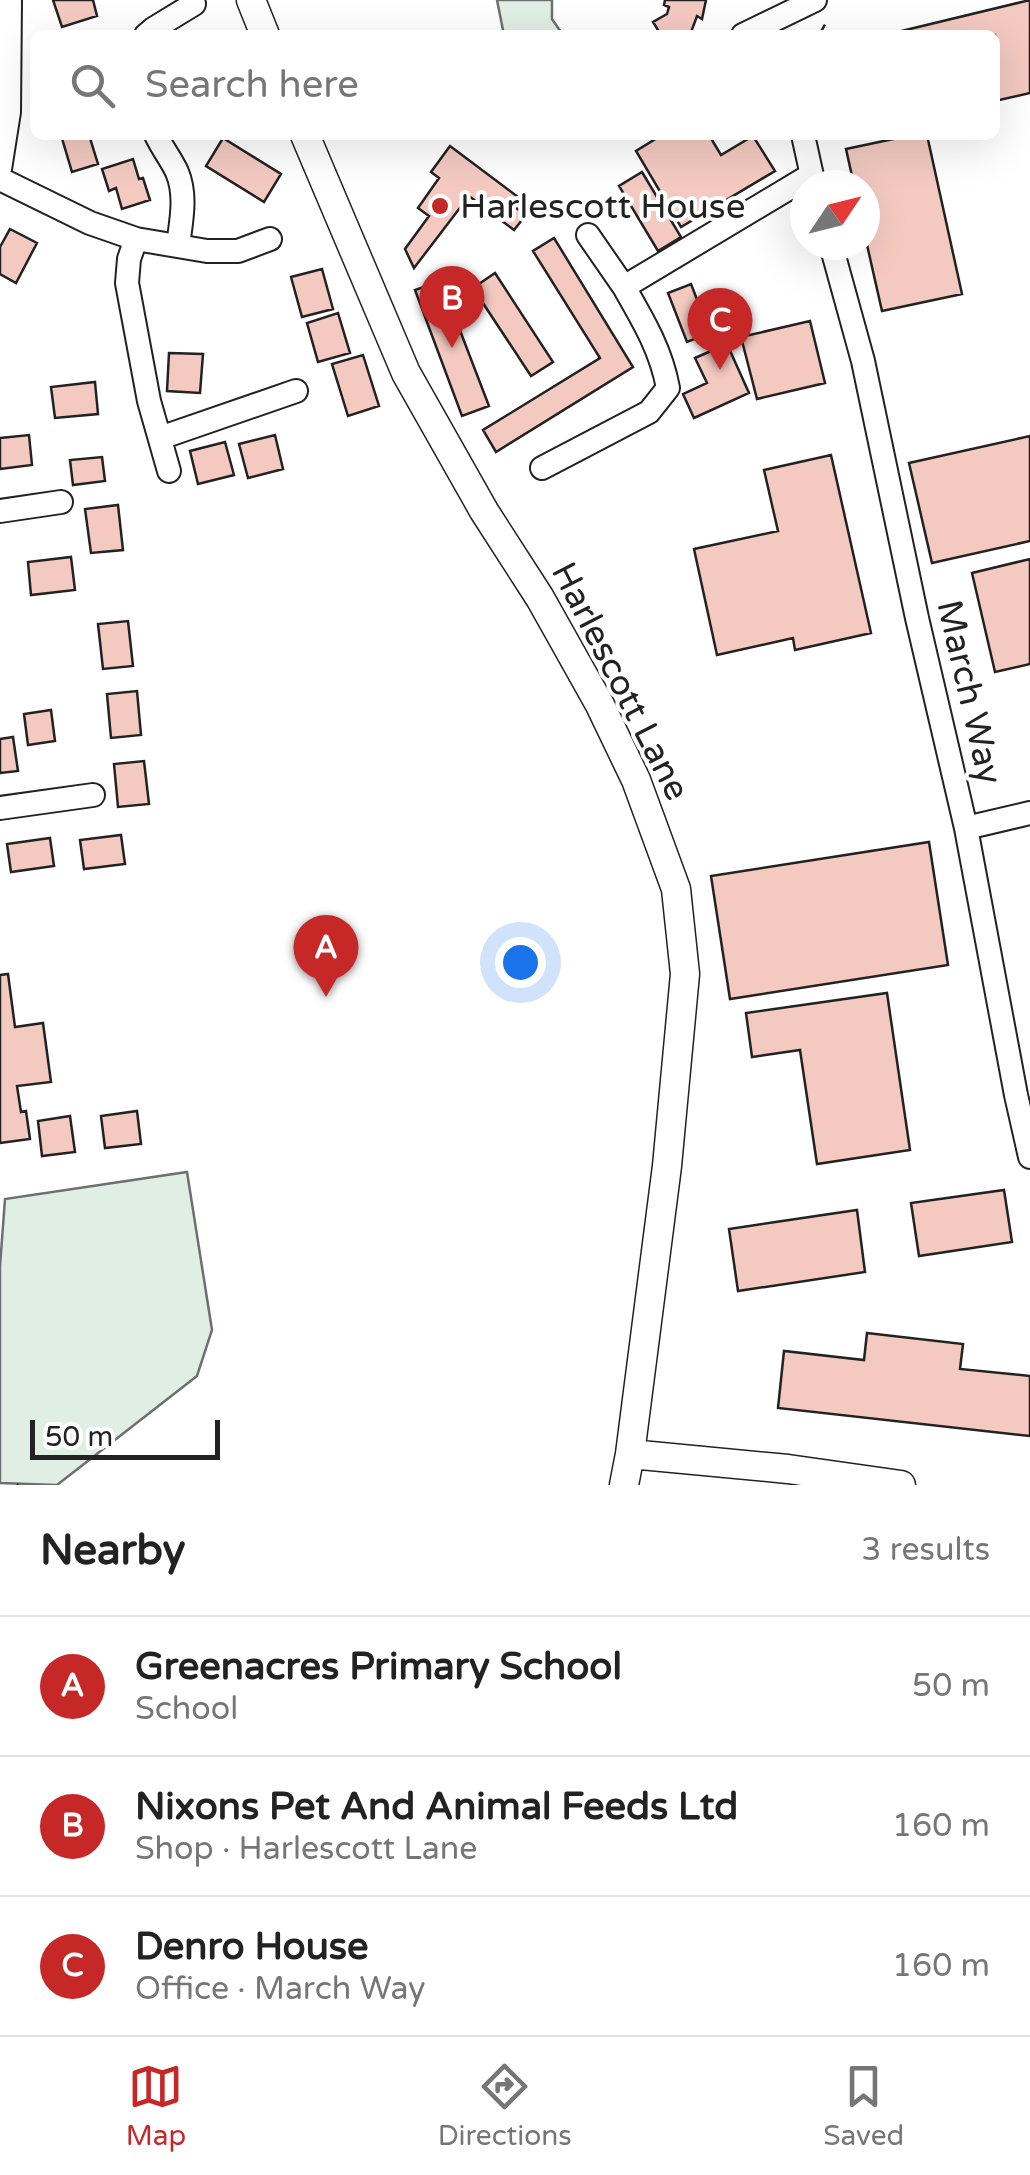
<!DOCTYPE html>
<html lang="en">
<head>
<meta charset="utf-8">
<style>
	:root { --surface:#fff; --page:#f6f6f6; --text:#222; --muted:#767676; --line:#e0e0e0; --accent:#c62828 }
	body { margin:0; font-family:"Varela Round",sans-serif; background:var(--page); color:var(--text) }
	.compass { position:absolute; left:790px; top:170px; width:90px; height:90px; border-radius:50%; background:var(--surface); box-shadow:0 10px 40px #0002; rotate:55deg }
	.scale { position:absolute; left:30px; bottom:25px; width:190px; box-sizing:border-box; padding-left:10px; border:5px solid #222; border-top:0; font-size:28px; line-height:35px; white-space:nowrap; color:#222; -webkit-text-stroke:8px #fff; paint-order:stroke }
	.you { position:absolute; left:520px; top:962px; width:35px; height:35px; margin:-25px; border:8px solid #fff; border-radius:50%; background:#1a73e8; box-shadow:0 0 0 15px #1a73e833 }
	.badge { display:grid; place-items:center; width:65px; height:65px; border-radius:50%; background:var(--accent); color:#fff; font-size:32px; font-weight:700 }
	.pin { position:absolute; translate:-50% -82px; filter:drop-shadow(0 2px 5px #0008) }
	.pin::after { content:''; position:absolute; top:52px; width:35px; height:30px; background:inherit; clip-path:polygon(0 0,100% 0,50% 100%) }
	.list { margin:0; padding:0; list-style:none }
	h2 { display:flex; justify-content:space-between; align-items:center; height:130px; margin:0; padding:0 40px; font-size:42px }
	h2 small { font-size:32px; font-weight:400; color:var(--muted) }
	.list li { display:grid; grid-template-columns:65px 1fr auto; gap:30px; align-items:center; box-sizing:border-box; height:140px; padding:0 40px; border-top:2px solid var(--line) }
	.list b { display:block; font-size:38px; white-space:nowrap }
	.list p { margin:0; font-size:32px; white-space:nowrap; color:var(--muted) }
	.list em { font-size:32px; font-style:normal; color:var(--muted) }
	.icon { flex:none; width:55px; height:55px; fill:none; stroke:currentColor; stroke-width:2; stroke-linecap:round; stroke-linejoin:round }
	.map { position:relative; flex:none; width:1030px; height:1485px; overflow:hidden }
	.search { position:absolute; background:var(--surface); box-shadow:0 10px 40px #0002; left:30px; right:30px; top:30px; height:110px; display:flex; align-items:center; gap:25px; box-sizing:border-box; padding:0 35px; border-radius:15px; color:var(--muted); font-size:38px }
	.sheet { height:550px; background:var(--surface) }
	nav { display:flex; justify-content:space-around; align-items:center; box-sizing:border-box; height:140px; border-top:2px solid var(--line); background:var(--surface); font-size:28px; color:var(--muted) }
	nav a { display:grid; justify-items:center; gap:5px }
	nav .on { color:var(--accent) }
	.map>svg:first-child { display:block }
	.green { fill:#e0efe3; stroke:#6f6f6f; stroke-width:2.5 }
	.building { fill:#f3c9c0; stroke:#222; stroke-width:2.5 }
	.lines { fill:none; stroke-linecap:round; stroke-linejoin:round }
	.minor-casing { stroke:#222; stroke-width:26 }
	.tertiary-casing { stroke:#222; stroke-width:31 }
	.minor { stroke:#fff; stroke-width:22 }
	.tertiary { stroke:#fff; stroke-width:28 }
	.fence { stroke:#222; stroke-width:2.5; stroke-dasharray:12 5; stroke-linecap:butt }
	.poi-dot { fill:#c62828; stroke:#fff; stroke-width:4 }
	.labels { text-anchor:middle; stroke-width:8; stroke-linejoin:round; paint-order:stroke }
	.poi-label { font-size:35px; fill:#222; stroke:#fff; text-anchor:start }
	.street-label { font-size:35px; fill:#222; stroke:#fff }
</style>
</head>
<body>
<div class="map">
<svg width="1030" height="1485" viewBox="0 0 1030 1485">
	<rect width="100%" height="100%" fill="#fff"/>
	<path class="green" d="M 497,0 L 552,0 L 552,19 L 563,35 L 504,35 Z
		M 187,1172 L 212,1330 L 197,1376 L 57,1485 L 0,1483 L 0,1266 L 5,1199 Z"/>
	<path class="building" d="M 53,0 L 93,0 L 97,16 L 62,27 Z
		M 665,0 L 706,0 L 702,19 L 697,16 L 690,35 L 661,35 L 653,22 L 667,14 L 669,7 L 664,5 Z
		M 1030,0 L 1030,93 L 995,101 L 995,35 L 885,35 Z
		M 61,135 L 89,135 L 98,164 L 72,172 Z
		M 662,135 L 709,135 L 721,155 L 753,136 L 775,171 L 681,227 L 636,151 Z
		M 912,135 L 927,135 L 962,294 L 882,311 L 865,236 L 865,185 L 854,185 L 846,149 Z
		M 223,138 L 281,174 L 264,202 L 206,166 Z
		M 450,146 L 518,197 L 512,205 L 526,215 L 514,230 L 469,196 L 414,268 L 405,249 L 429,216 L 418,208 L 439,178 L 431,172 Z
		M 133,159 L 139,179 L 143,178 L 150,200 L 122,209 L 116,188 L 109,191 L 102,169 Z
		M 642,172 L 681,237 L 658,251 L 619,186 Z
		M 10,229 L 37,243 L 16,283 L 0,274 L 0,247 Z
		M 554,238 L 633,367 L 496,452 L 483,430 L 600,358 L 533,251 Z
		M 322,269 L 333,309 L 302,317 L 291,277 Z
		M 495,273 L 553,362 L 531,376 L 473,288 Z
		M 441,281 L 489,406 L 462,416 L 415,290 Z
		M 691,284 L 710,333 L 687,342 L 668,293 Z
		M 338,313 L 350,353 L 318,362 L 307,323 Z
		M 810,321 L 825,383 L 757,399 L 741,337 Z
		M 727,344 L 749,393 L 694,418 L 683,394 L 707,383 L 695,358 Z
		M 169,353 L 203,354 L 200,393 L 167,391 Z
		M 363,355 L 379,406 L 348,416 L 332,364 Z
		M 95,382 L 98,414 L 55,418 L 51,387 Z
		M 29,435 L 32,465 L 0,469 L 0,438 Z
		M 275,435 L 283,469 L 248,478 L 239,444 Z
		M 1030,436 L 1030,541 L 932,563 L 909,463 Z
		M 225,442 L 234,475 L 198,484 L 190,451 Z
		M 831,455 L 871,633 L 795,650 L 793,638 L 717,655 L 694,549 L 778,531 L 764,470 Z
		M 102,457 L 105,481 L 73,485 L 70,460 Z
		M 118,505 L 123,550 L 91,553 L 85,509 Z
		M 71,557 L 75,590 L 31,595 L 28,562 Z
		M 1030,559 L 1030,664 L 995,672 L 972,573 Z
		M 128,621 L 133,666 L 103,669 L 98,624 Z
		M 137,691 L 141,735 L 111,738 L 107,694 Z
		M 51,710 L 55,741 L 28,745 L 24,714 Z
		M 13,737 L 18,771 L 0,773 L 0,739 Z
		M 144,761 L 149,804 L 118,807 L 114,764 Z
		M 121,835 L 125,864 L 84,869 L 80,840 Z
		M 50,838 L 54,866 L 11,872 L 7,844 Z
		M 929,842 L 948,965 L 730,999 L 711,876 Z
		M 8,974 L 15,1027 L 43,1023 L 51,1082 L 17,1086 L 21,1112 L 26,1111 L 30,1139 L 0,1143 L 0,975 Z
		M 887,993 L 910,1150 L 817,1164 L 800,1050 L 752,1057 L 746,1013 Z
		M 137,1111 L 141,1144 L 105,1148 L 101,1116 Z
		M 70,1116 L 75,1152 L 42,1156 L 38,1121 Z
		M 1004,1190 L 1012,1242 L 919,1256 L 911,1203 Z
		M 857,1210 L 865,1272 L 738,1291 L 729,1229 Z
		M 867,1333 L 963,1344 L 960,1369 L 1030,1376 L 1030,1436 L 778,1408 L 784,1351 L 864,1360 Z"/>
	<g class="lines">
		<g class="minor-casing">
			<path id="minor" d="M 146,35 L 153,29 L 194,4
				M 743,35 L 815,0
				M 156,135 C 162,148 171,159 177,172 C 187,196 181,221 178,246
				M 803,135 L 814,185
				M 0,169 L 9,112 L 10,0
				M 0,179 L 90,223 L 136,239 L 207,251 L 238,251 L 270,239
				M 588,235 L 624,287
				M 136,239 L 129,259 L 127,283 L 149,401 L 169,471
				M 831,245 L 863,361 L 917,618 L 966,828 L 1016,1095 L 1030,1157
				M 160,438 L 296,391
				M 542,468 L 649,412 L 668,388 C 661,350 643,320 624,287 L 811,175
				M 0,511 L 61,502
				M 0,808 L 93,795
				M 966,828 L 1030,813"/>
		</g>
		<g class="tertiary-casing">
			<path id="tertiary" d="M 251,0 L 265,35
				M 305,135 L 406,373 L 484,511 L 540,598 L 600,705 L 636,780 L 676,889 L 685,974 L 667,1166 L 630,1454 L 624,1485
				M 630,1454 L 788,1469 L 901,1485"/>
		</g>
		<use href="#minor" class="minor"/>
		<use href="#tertiary" class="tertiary"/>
		<path class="fence" d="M 819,35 L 827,21
			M 17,1484 L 18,1485"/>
	</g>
	<circle class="poi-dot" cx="440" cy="206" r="10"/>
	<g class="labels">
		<g class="poi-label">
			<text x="460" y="218">Harlescott House</text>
		</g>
		<g class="street-label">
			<text transform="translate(621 681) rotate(63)" y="12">Harlescott Lane</text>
			<text transform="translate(970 692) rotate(77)" y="12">March Way</text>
		</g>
	</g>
</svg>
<svg class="compass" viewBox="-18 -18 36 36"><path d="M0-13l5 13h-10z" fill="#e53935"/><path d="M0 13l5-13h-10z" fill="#767676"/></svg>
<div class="scale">50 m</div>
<div class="you"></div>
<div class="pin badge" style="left:326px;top:997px">A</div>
<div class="pin badge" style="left:452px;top:348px">B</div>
<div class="pin badge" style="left:720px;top:370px">C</div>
<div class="search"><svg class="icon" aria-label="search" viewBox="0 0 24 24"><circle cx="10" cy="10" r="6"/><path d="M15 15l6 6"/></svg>Search here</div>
</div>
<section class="sheet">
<h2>Nearby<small>3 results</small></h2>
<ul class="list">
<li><span class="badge">A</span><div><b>Greenacres Primary School</b><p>School</p></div><em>50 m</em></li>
<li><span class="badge">B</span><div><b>Nixons Pet And Animal Feeds Ltd</b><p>Shop · Harlescott Lane</p></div><em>160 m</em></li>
<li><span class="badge">C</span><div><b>Denro House</b><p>Office · March Way</p></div><em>160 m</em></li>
</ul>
</section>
<nav>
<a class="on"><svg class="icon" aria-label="map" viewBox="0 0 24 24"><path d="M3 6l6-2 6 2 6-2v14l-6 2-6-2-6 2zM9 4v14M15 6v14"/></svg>Map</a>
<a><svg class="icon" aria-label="directions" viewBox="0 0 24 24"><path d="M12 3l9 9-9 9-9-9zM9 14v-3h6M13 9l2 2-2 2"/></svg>Directions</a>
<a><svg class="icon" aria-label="saved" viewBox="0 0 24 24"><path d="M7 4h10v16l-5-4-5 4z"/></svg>Saved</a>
</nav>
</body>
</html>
